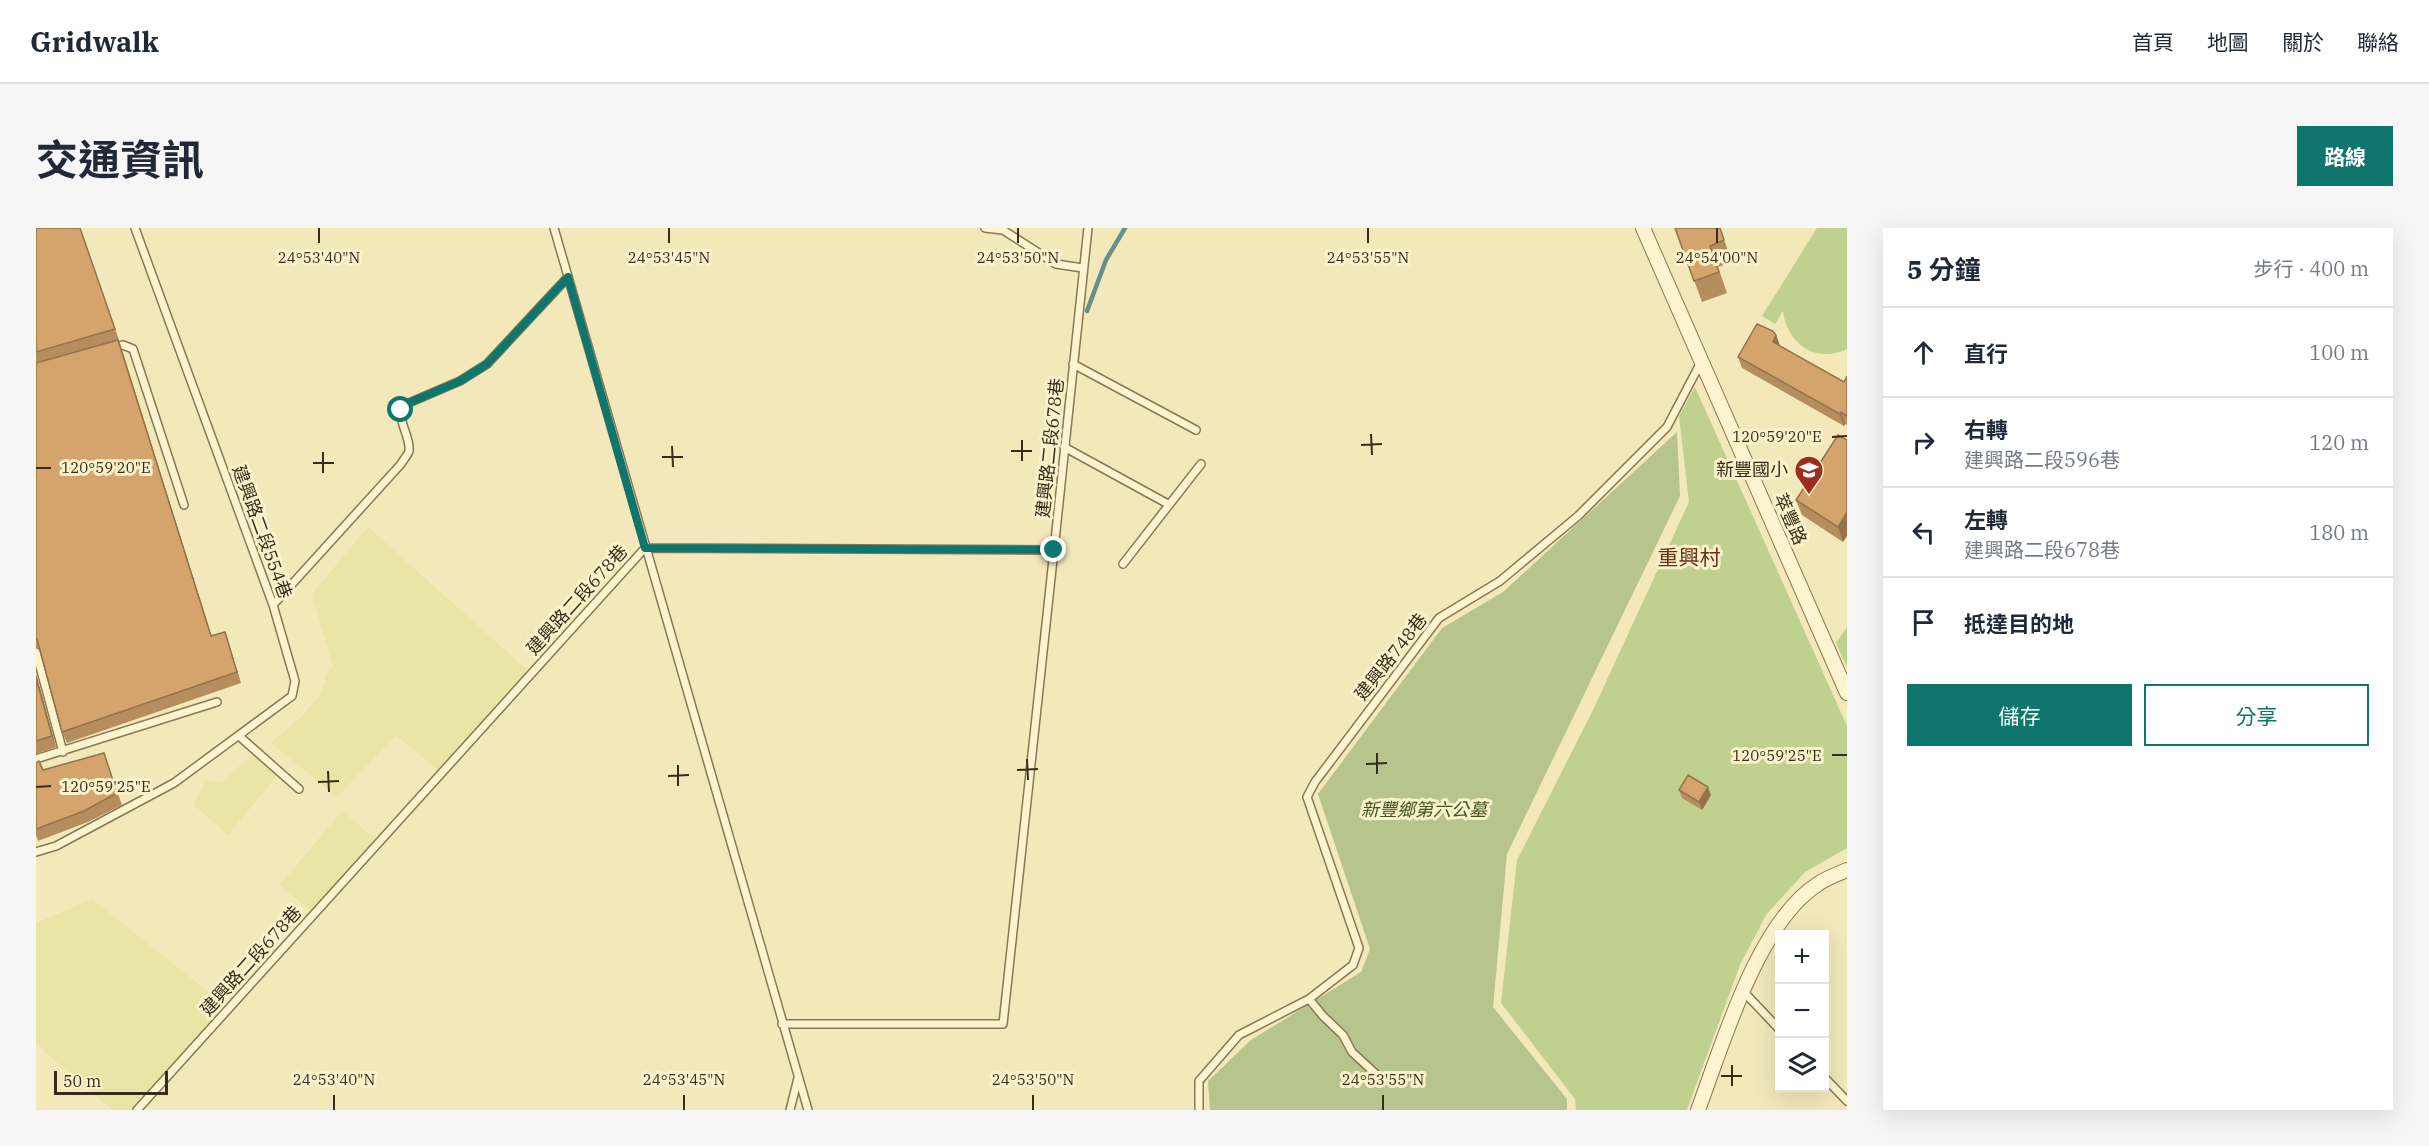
<!DOCTYPE html>
<html lang="zh-TW">
<head>
<meta charset="utf-8">
<style>
	:root { --surface:#fff; --page:#f6f6f7; --text:#1f2937; --muted:#747a83; --line:#e0e1e3; --accent:#0f766e }
	body { margin:0; font-family:"IBM Plex Serif","Noto Sans TC",serif; background:var(--page); color:var(--text) }
	.controls { position:absolute; right:18px; bottom:18px; display:grid; overflow:hidden; border-radius:0px; box-shadow:0 6px 24px #0002 }
	.controls button { width:54px; height:54px; display:grid; place-items:center; padding:0; border:0; border-bottom:2px solid var(--line); background:var(--surface); color:var(--text); font:30px sans-serif }
	.scale { position:absolute; left:18px; bottom:15px; width:114px; box-sizing:border-box; padding-left:6px; border:3px solid #372c19; border-top:0; font-size:16px; line-height:21px; white-space:nowrap; color:#372c19; -webkit-text-stroke:4px #f9f1ca; paint-order:stroke }
	.stop { position:absolute; width:18px; height:18px; margin:-14px; border:4px solid #0f766e; border-radius:50%; background:#fff }
	.stop.end { background:#0f766e; border-color:#fff; box-shadow:0 2px 6px #0008 }
	.list { margin:0; padding:0; list-style:none }
	h2 { display:flex; justify-content:space-between; align-items:center; height:78px; margin:0; padding:0 24px; font-size:26px }
	h2 small { font-size:20px; font-weight:400; color:var(--muted) }
	.list li { display:grid; grid-template-columns:39px 1fr auto; gap:18px; align-items:center; box-sizing:border-box; height:90px; padding:0 24px; border-top:2px solid var(--line) }
	.list b { display:block; font-size:22px; white-space:nowrap }
	.list p { margin:0; font-size:20px; white-space:nowrap; color:var(--muted) }
	.list em { font-size:20px; font-style:normal; color:var(--muted) }
	.actions { display:flex; gap:12px; padding:18px 24px }
	.actions a { flex:1; padding:14px 0; border:2px solid var(--accent); border-radius:0px; text-align:center; font-size:21px; color:var(--accent) }
	.actions .main { background:var(--accent); color:#fff }
	.icon { flex:none; width:33px; height:33px; fill:none; stroke:currentColor; stroke-width:2; stroke-linecap:round; stroke-linejoin:round }
	.map { position:relative; flex:none; width:1811px; height:882px; overflow:hidden; border-radius:0px }
	header { display:flex; align-items:center; gap:36px; box-sizing:border-box; height:84px; padding:0 30px; background:var(--surface); border-bottom:2px solid var(--line) }
	header strong { font-size:28px }
	nav { display:flex; gap:33px; margin-inline-start:auto; font-size:21px }
	.intro { display:flex; align-items:center; justify-content:space-between; box-sizing:border-box; height:144px; padding:0 36px }
	h1 { margin:0; font-size:42px }
	.button { padding:15px 27px; border-radius:0px; background:var(--accent); color:#fff; font-size:21px; font-weight:700 }
	main { display:flex; gap:36px; padding:0 36px }
	aside { flex:1; background:var(--surface); border-radius:0px; box-shadow:0 6px 24px #0002 }
	.map>svg:first-child { display:block }
	.farmland { fill:#e8e5a7 }
	.green { fill:#c0d08e }
	.cemetery { fill:#b7c48e }
	.lines { fill:none; stroke-linecap:round; stroke-linejoin:round }
	.stream { stroke:#66908a; stroke-width:4.5 }
	.lane-casing { stroke:#8a7753; stroke-width:10 }
	.street-casing { stroke:#8a7753; stroke-width:16 }
	.lane { stroke:#fcf4ce; stroke-width:7 }
	.street { stroke:#fcf4ce; stroke-width:14 }
	.wall { fill:#b68d5d }
	.shaded-wall { fill:#94734c }
	.building { fill:#d4a46c; stroke:#94734c; stroke-width:1.5 }
	.route { stroke:#0f766e; stroke-width:8 }
	.ticks { fill:none; stroke:#372c19; stroke-width:2 }
	.labels { text-anchor:middle; stroke-width:6; stroke-linejoin:round; paint-order:stroke }
	.street-label { font-size:18px; fill:#372c19; stroke:#f9f1ca }
	.poi-label { font-size:18px; fill:#372c19; stroke:#f9f1ca; text-anchor:end }
	.park-label { font-size:18px; font-style:italic; fill:#41561e; stroke:#f9f1ca }
	.quarter-label { font-size:21px; fill:#683015; stroke:#f9f1ca }
	.ticks-label { font-size:15px; text-anchor:middle; fill:#372c19; stroke:#f9f1ca; stroke-width:6; stroke-linejoin:round; paint-order:stroke }
</style>
</head>
<body>
<header>
<strong>Gridwalk</strong>
<nav><a>首頁</a><a>地圖</a><a>關於</a><a>聯絡</a></nav>
</header>
<div class="intro"><h1>交通資訊</h1><a class="button">路線</a></div>
<main>
<div class="map">
<svg width="1811" height="882" viewBox="0 0 1811 882">
	<rect width="100%" height="100%" fill="#f2e8ba"/>
	<path class="farmland" d="M 332,299 L 498,448 L 408,547 L 360,507 L 301,569 L 235,515 L 267,487 L 285,466 L 291,445 L 297,438 L 276,366 Z
		M 220,523 L 244,544 L 192,607 L 158,577 L 170,552 L 186,554 Z
		M 306,583 L 345,616 L 280,687 L 244,657 Z
		M 56,671 L 194,781 L 101,882 L 76,882 L 0,816 L 0,695 Z"/>
	<path class="green" d="M 1781,0 L 1811,0 L 1811,121 C 1780,136 1751,116 1747,83 L 1739,96 L 1726,88 Z
		M 1659,159 L 1811,498 L 1811,620 L 1769,644 L 1730,687 L 1704,737 L 1651,882 L 1540,882 L 1539,871 L 1465,775 L 1481,632 L 1557,482 L 1653,274 L 1643,188 Z
		M 1811,399 L 1811,439 L 1800,415 Z"/>
	<path class="cemetery" d="M 1641,204 L 1644,268 L 1471,626 L 1457,779 L 1531,871 L 1531,882 L 1174,882 L 1172,853 L 1215,812 L 1325,744 L 1334,721 L 1282,566 L 1406,400 L 1467,364 Z"/>
	<g class="lines">
		<path class="stream" d="M 1051,83 L 1070,32 L 1089,0"/>
		<g class="lane-casing">
			<path id="lane" d="M 518,0 L 772,882
				M 949,0 L 967,2 L 1020,36 L 1047,40
				M 76,120 L 87,117 L 97,121 L 148,277
				M 1037,136 L 1160,202
				M 1028,219 L 1132,276
				M 1087,336 L 1165,236
				M 237,377 L 365,236 C 367,232 372,227 373,223 C 375,208 359,191 368,177 L 424,153 L 451,136 L 532,49
				M 0,424 L 27,524
				M 203,508 L 263,561
				M 0,531 L 181,474
				M 0,624 L 20,618 L 138,555 L 256,468 L 259,453 L 237,377 L 99,0
				M 1706,762 L 1744,802
				M 1273,771 L 1287,788 L 1307,807 L 1316,824 L 1342,848
				M 746,796 L 967,796 L 1018,322
				M 1788,849 L 1811,873
				M 101,882 L 609,320 L 1018,322 L 1052,0
				M 754,882 L 762,850
				M 1163,882 L 1163,853 L 1203,807 L 1273,771 L 1317,737 L 1323,720 L 1271,569 L 1279,554 L 1403,390 L 1464,353 L 1542,288 L 1631,199 L 1665,134"/>
		</g>
		<g class="street-casing">
			<path id="street" d="M 1607,0 L 1811,465
				M 1662,882 C 1687,816 1721,695 1782,656 C 1790,650 1802,646 1811,642"/>
		</g>
		<use href="#lane" class="lane"/>
		<use href="#street" class="street"/>
	</g>
	<path class="wall" d="M 0,0 L 44,0 L 83,112 L 175,407 L 189,404 L 205,455 L 31,515 L 26,504 L 4,421 L 2,419 L 0,419 Z
		M 1639,0 L 1684,0 L 1696,34 L 1682,39 L 1691,65 L 1666,74 Z
		M 1740,107 L 1744,118 L 1808,154 L 1811,148 L 1811,197 L 1809,196 L 1808,198 L 1706,140 L 1702,129 Z
		M 1802,207 L 1807,314 L 1766,287 L 1760,272 Z
		M 0,446 L 20,519 L 0,526 Z
		M 68,525 L 86,577 L 52,594 L 2,613 L 0,607 L 0,535 L 7,542 Z
		M 1643,562 L 1675,567 L 1666,582 L 1646,570 Z"/>
	<path class="shaded-wall" d="M 1740,107 L 1744,118 L 1737,114 Z
		M 82,112 L 86,123 L 179,419 L 175,408 Z
		M 1805,184 L 1809,196 L 1808,198 L 1804,186 Z
		M 1811,284 L 1811,308 L 1807,314 L 1802,299 Z
		M 189,404 L 193,416 L 205,455 L 201,444 Z
		M 0,446 L 20,519 L 16,508 L 0,450 Z
		M 1672,559 L 1675,567 L 1666,582 L 1663,574 Z"/>
	<path class="building" d="M 0,0 L 44,0 L 79,101 L 0,124 Z
		M 1639,0 L 1684,0 L 1688,12 L 1674,18 L 1683,44 L 1658,53 Z
		M 1721,96 L 1737,103 L 1740,107 L 1737,114 L 1808,154 L 1811,148 L 1811,188 L 1805,184 L 1804,186 L 1702,129 Z
		M 82,112 L 175,408 L 189,404 L 201,444 L 26,504 L 1,411 L 0,410 L 0,135 Z
		M 1802,207 L 1811,212 L 1811,284 L 1802,299 L 1760,272 Z
		M 0,450 L 16,508 L 0,513 Z
		M 68,525 L 81,565 L 48,583 L 0,601 L 0,535 L 3,533 L 7,542 Z
		M 1652,547 L 1672,559 L 1663,574 L 1643,562 Z"/>
	<g class="lines">
		<path class="route" d="M 365,182 L 368,177 L 424,153 L 451,136 L 532,49 L 609,320 L 1018,322"/>
	</g>
	<path class="ticks" d="M 283,0 L 283,15M 633,0 L 633,15M 982,0 L 982,15M 1332,0 L 1332,15M 1681,0 L 1681,15M 1335,206 L 1336,227M 1796,209 L 1811,208M 986,212 L 986,233M 1325,217 L 1346,216M 636,218 L 637,239M 975,223 L 996,223M 287,224 L 287,245M 626,229 L 647,229M 277,235 L 298,235M 0,240 L 15,240M 1341,525 L 1341,546M 1796,527 L 1811,527M 991,531 L 992,552M 1330,536 L 1351,535M 642,537 L 642,558M 981,542 L 1002,541M 292,543 L 293,564M 632,548 L 653,547M 282,554 L 303,553M 0,559 L 15,558M 1696,837 L 1696,858M 1685,848 L 1706,848M 298,867 L 298,882M 648,867 L 648,882M 997,867 L 997,882M 1347,867 L 1347,882"/>
	<defs>
		<g id="school-pin" transform="scale(1.5)"><path d="M0 17L-7.5 6A9.5 9.5 0 1 1 7.5 6Z" fill="#9e2c1d" stroke="#f9f1ca"/><path d="M0-5L7-2L0 1L-7-2ZM-4 1L0 2.5L4 1V4Q0 6-4 4Z" fill="#fff"/></g>
	</defs>
	<g fill-rule="evenodd">
		<use href="#school-pin" x="1773" y="242"/>
	</g>
	<g class="labels">
		<g class="street-label">
			<text transform="translate(1014 220) rotate(-84)" y="6">建興路二段678巷</text>
			<text transform="translate(1754 291) rotate(66)" y="6">萃豐路</text>
			<text transform="translate(226 304) rotate(70)" y="6">建興路二段554巷</text>
			<text transform="translate(541 372) rotate(-48)" y="6">建興路二段678巷</text>
			<text transform="translate(1355 429) rotate(-52)" y="6">建興路748巷</text>
			<text transform="translate(215 733) rotate(-48)" y="6">建興路二段678巷</text>
		</g>
		<g class="poi-label">
			<text x="1752" y="248">新豐國小</text>
		</g>
		<g class="park-label">
			<text x="1388" y="588">新豐鄉第六公墓</text>
		</g>
		<g class="quarter-label">
			<text x="1653" y="337">重興村</text>
		</g>
	</g>
	<g class="ticks-label">
		<text x="283" y="35">24°53'40"N</text>
		<text x="633" y="35">24°53'45"N</text>
		<text x="982" y="35">24°53'50"N</text>
		<text x="1332" y="35">24°53'55"N</text>
		<text x="1681" y="35">24°54'00"N</text>
		<text x="1741" y="214">120°59'20"E</text>
		<text x="70" y="245">120°59'20"E</text>
		<text x="1741" y="533">120°59'25"E</text>
		<text x="70" y="564">120°59'25"E</text>
		<text x="298" y="857">24°53'40"N</text>
		<text x="648" y="857">24°53'45"N</text>
		<text x="997" y="857">24°53'50"N</text>
		<text x="1347" y="857">24°53'55"N</text>
	</g>
</svg>
<div class="controls">
<button>+</button>
<button>−</button>
<button><svg class="icon" aria-label="layers" viewBox="0 0 24 24"><path d="M12 4l9 5-9 5-9-5zM3 14l9 5 9-5"/></svg></button>
</div>
<div class="scale">50 m</div>
<div class="stop" style="left:365px;top:182px"></div>
<div class="stop end" style="left:1018px;top:322px"></div>
</div>
<aside>
<h2>5 分鐘<small>步行 · 400 m</small></h2>
<ul class="list">
<li><svg class="icon" aria-label="ahead" viewBox="0 0 24 24"><path d="M12 20V5M6 11l6-6 6 6"/></svg><div><b>直行</b></div><em>100 m</em></li>
<li><svg class="icon" aria-label="right" viewBox="0 0 24 24"><path d="M7 20v-9h11M14 6l5 5-5 5"/></svg><div><b>右轉</b><p>建興路二段596巷</p></div><em>120 m</em></li>
<li><svg class="icon" aria-label="left" viewBox="0 0 24 24"><path d="M17 20v-9H6M10 6l-5 5 5 5"/></svg><div><b>左轉</b><p>建興路二段678巷</p></div><em>180 m</em></li>
<li><svg class="icon" aria-label="arrive" viewBox="0 0 24 24"><path d="M6 21V4h12l-3 4 3 4H6"/></svg><div><b>抵達目的地</b></div></li>
</ul>
<div class="actions"><a class="main">儲存</a><a>分享</a></div>
</aside>
</main>
</body>
</html>
